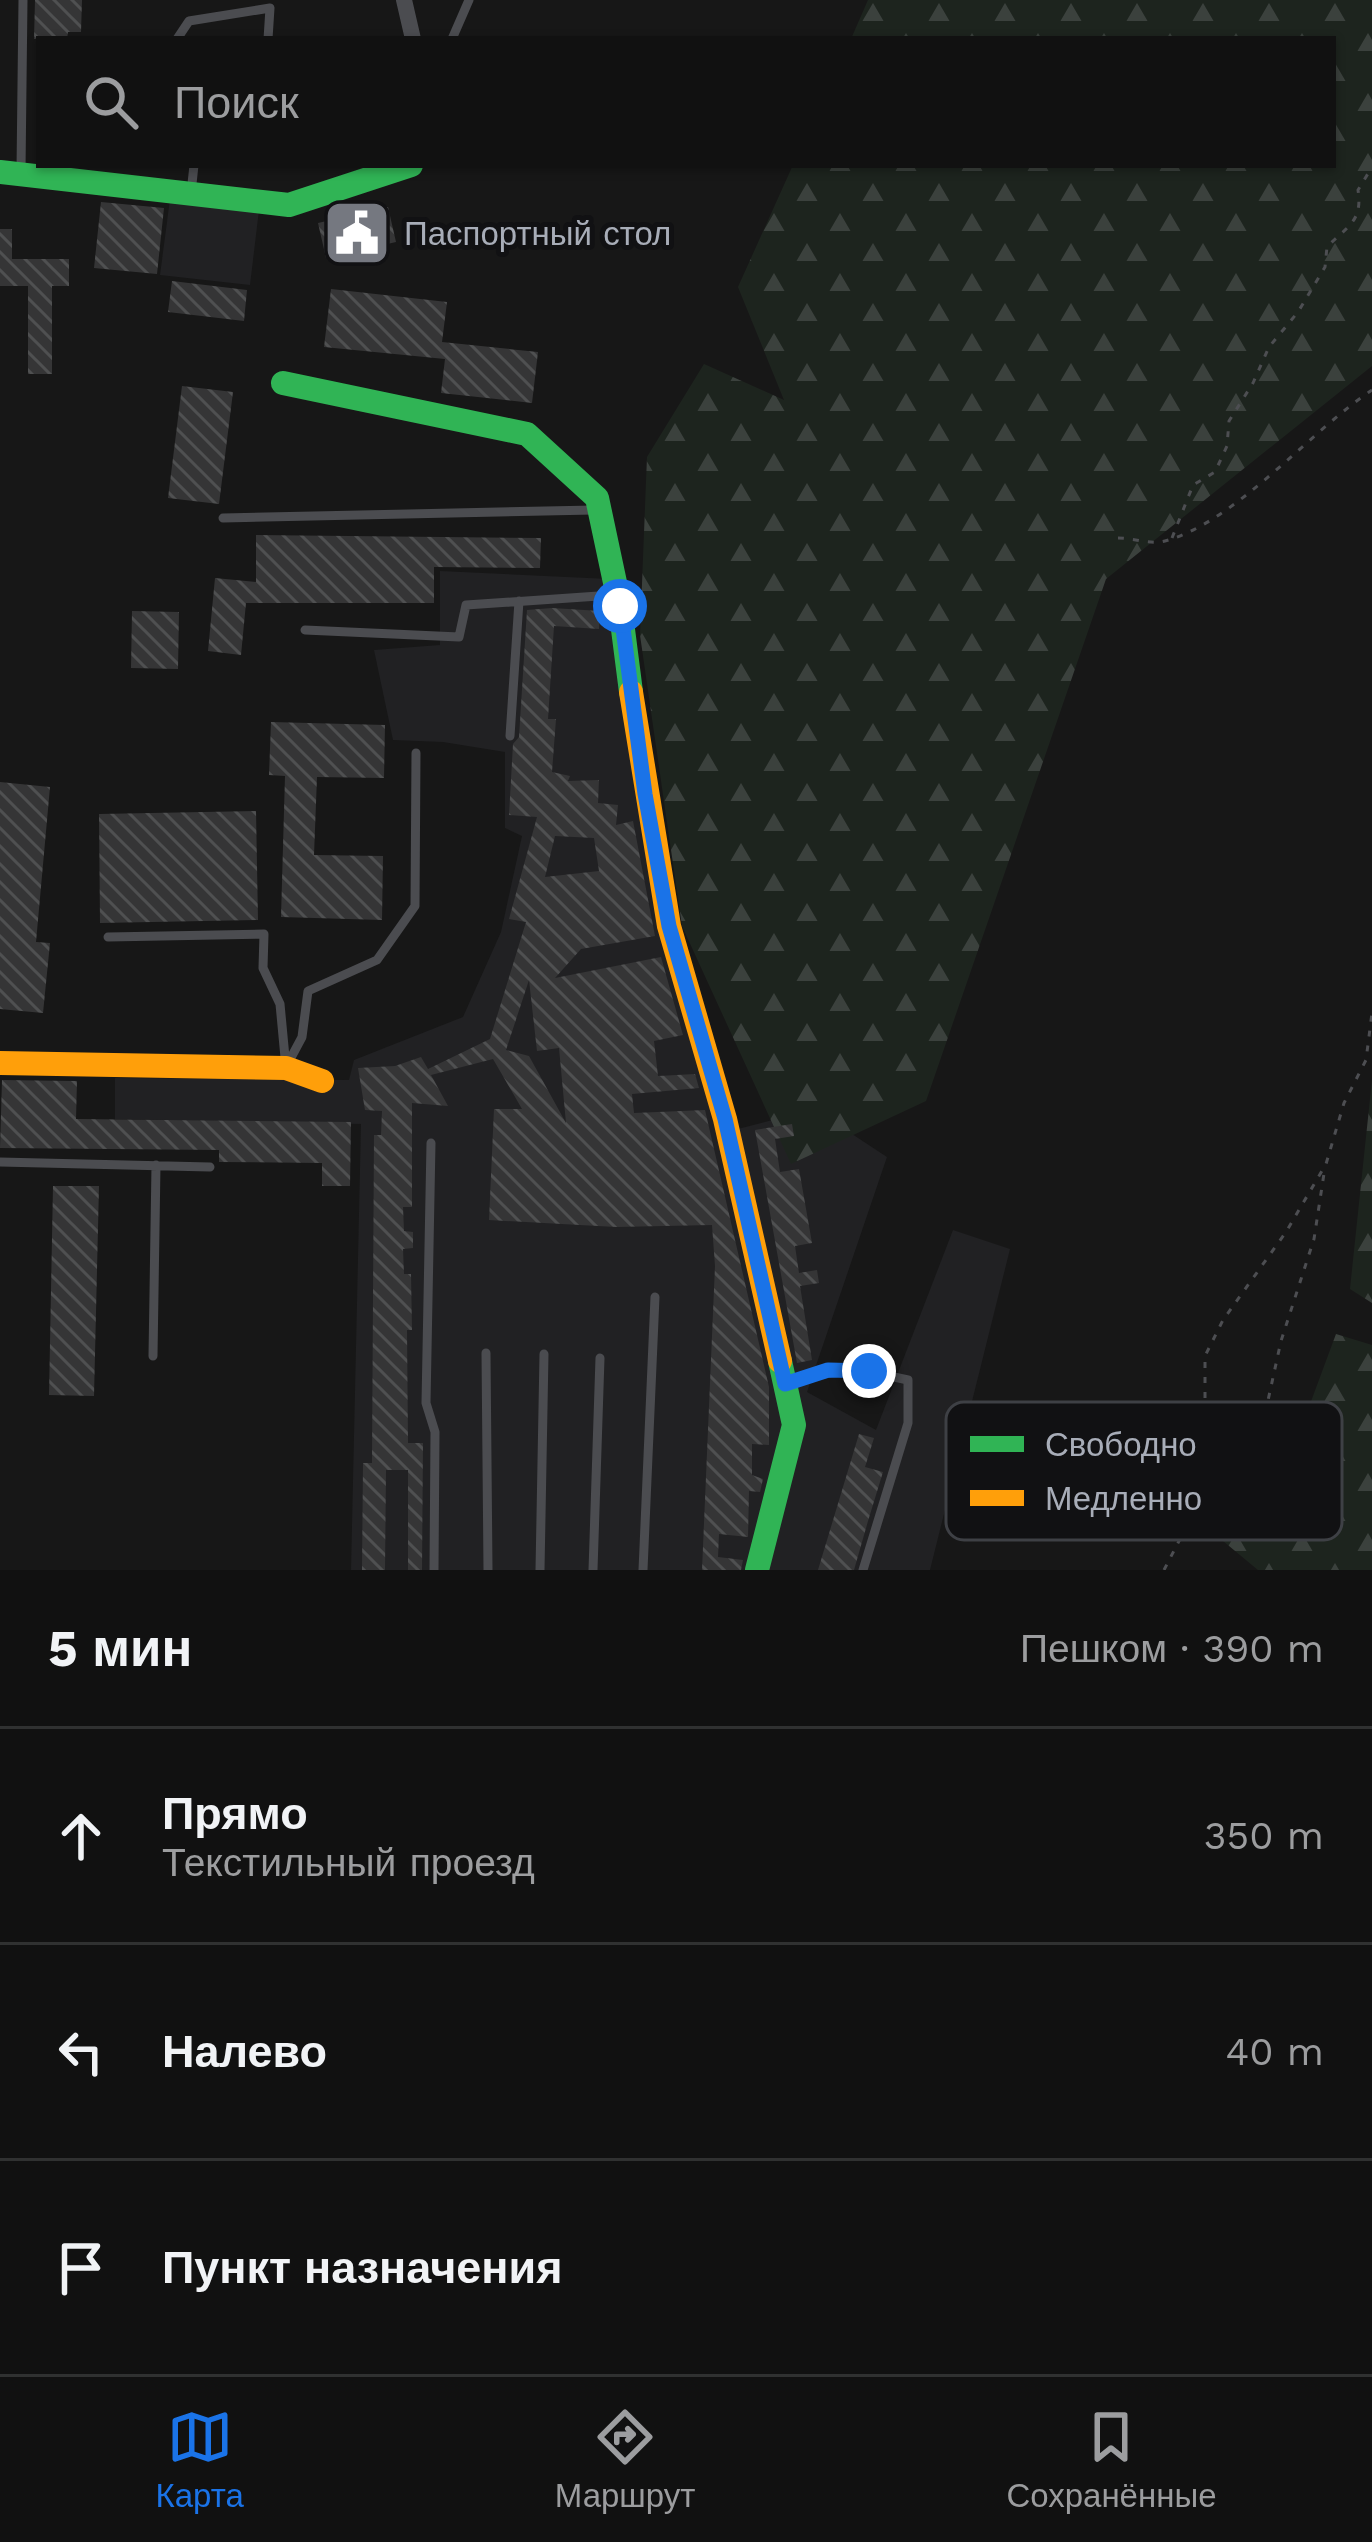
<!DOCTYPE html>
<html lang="ru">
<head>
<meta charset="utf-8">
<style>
	:root { --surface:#111; --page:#1e1f1f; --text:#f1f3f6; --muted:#9c9d9f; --line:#303131; --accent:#1a73e8 }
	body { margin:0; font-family:"Work Sans",sans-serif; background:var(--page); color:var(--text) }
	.stop { position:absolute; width:36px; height:36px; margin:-27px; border:9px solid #1a73e8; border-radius:50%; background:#fff }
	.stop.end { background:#1a73e8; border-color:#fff; box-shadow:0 3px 12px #0008 }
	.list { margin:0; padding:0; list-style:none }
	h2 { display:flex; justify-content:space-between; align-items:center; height:156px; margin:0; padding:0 48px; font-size:51px }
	h2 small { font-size:39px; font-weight:400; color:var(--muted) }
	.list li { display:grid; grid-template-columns:78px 1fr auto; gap:36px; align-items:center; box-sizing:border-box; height:216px; padding:0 48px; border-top:3px solid var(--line) }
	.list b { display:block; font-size:45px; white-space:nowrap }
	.list p { margin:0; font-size:39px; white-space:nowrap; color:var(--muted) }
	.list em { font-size:39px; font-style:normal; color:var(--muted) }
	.icon { flex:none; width:66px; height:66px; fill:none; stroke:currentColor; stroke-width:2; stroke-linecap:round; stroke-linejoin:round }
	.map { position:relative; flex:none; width:1372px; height:1570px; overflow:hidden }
	.search { position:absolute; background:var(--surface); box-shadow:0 3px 9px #0004; left:36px; right:36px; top:36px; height:132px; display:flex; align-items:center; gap:30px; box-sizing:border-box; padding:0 42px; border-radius:0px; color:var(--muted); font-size:45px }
	.sheet { height:804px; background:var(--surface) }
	nav { display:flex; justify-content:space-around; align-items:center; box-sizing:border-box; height:168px; border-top:3px solid var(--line); background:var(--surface); font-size:33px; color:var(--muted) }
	nav a { display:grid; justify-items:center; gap:6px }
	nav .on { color:var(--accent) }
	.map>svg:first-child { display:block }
	.built { fill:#212123 }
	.forest { fill:url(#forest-firs) }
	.building { fill:url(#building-back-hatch); fill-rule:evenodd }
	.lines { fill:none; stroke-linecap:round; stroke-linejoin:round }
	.path { stroke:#4d4e52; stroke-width:3; stroke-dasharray:6 9; stroke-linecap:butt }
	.lane { stroke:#4b4c50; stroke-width:9 }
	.street { stroke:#4b4c50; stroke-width:16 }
	.fast { stroke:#30b455; stroke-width:24 }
	.slow { stroke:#ff9f0a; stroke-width:24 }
	.route { stroke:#1a73e8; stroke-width:15 }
	.labels { text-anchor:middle; stroke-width:10; stroke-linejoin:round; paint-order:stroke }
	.poi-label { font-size:33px; fill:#a8adb8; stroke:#111113; text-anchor:start }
	.key { fill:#111113; stroke:#3e4045; stroke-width:3 }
	.key-label { font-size:33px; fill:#a8adb8 }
</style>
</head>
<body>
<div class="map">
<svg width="1372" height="1570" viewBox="0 0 1372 1570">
	<defs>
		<pattern id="forest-firs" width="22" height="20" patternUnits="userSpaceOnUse" patternTransform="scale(3)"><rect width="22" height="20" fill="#1d241e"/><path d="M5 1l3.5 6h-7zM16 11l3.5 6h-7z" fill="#3b413d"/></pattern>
		<pattern id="building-back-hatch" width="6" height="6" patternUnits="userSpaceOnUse" patternTransform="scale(3)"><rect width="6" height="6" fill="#353536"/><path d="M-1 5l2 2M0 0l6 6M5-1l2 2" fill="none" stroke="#4f5051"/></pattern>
	</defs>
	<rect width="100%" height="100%" fill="#171717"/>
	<path class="built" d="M 170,199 L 259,210 L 250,285 L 160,275 Z
		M 440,571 L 609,579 L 702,1053 L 738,1129 L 814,1109 L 887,1157 L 807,1392 L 876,1430 L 953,1230 L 1010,1249 L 930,1570 L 351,1570 L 361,1124 L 115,1119 L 115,1078 L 349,1080 L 354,1060 L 463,1017 L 501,932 L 522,836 L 505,828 L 505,752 L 443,742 L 393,740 L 374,650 L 440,645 Z"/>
	<path class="forest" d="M 868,0 L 1372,0 L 1372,366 L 1106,579 L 926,1101 L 791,1164 L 682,926 L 640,635 L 647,457 L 704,364 L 784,400 L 738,287 L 793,165 L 1333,165 L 1333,39 L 851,39 Z
		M 1372,1080 L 1372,1303 L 1350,1289 Z
		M 1336,1334 L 1372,1345 L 1372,1570 L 1258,1570 L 1217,1536 L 1250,1497 L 1289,1461 Z"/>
	<path class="building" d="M 35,0 L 82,0 L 81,32 L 68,32 L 67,39 L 34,39 Z
		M 101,202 L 164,208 L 157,274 L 94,268 Z
		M 388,207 L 396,242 L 326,258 L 318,223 Z
		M 0,229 L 12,229 L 12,259 L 69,259 L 69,286 L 52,286 L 52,374 L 28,374 L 28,286 L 0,286 Z
		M 172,281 L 247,290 L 244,321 L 168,312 Z
		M 331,289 L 447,302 L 442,342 L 538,352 L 532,403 L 441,393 L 445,359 L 324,347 Z
		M 182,386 L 233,392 L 219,504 L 168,498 Z
		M 256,535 L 541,538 L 540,568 L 434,567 L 434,603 L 246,603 L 241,655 L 208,651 L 215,578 L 256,582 Z
		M 552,608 L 600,611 L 599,629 L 554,626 L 548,719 L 556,719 L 552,772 L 570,776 L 568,781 L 599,780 L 598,803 L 618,805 L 616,825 L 633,821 L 655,936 L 581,949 L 555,978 L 661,957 L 683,1035 L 654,1041 L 658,1076 L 695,1074 L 699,1088 L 632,1094 L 634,1113 L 705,1110 L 769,1387 L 769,1445 L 752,1444 L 752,1475 L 763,1479 L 760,1492 L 749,1491 L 748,1537 L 719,1534 L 718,1557 L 743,1560 L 741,1570 L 702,1570 L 715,1266 L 712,1225 L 616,1227 L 489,1220 L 494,1109 L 522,1109 L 493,1059 L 431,1075 L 448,1106 L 412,1103 L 412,1207 L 403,1207 L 404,1231 L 413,1232 L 413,1248 L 403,1249 L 404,1274 L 411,1274 L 412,1330 L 407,1330 L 408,1443 L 423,1443 L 422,1570 L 408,1570 L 408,1470 L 386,1470 L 385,1570 L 362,1570 L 363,1463 L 372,1463 L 374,1135 L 381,1135 L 382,1111 L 365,1110 L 358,1068 L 395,1066 L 421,1057 L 428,1069 L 490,1039 L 526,922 L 509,919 L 537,817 L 509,815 L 513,744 L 519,737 L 527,610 ZM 555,836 L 594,838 L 599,871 L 545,877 ZM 529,980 L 537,1051 L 559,1048 L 566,1123 L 529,1056 L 506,1050 Z
		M 132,611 L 179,612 L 178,669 L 131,668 Z
		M 271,722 L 385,725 L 384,778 L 317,777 L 314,855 L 383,856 L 382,920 L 281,917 L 285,776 L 269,775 Z
		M 0,782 L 50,787 L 36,942 L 50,943 L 43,1013 L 0,1009 Z
		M 256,811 L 258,920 L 100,923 L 99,814 Z
		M 2,1080 L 77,1081 L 76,1119 L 351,1122 L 350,1186 L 322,1186 L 322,1163 L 219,1162 L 219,1150 L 0,1148 Z
		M 792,1124 L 794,1136 L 775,1139 L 780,1172 L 799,1169 L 812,1243 L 795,1246 L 799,1273 L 817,1270 L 819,1283 L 800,1286 L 812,1360 L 797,1363 L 755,1130 Z
		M 53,1186 L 99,1186 L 94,1396 L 49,1395 Z
		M 859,1434 L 874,1438 L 865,1467 L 883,1472 L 868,1521 L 854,1570 L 818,1570 Z"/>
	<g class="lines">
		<path class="path" d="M 1118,538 C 1133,538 1152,545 1165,541 C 1236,522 1310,431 1372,390
			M 1172,538 L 1193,485 L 1215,472 L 1227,446 L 1229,421 L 1253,383 L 1269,347 L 1298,312 L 1325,267 L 1327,247 C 1347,226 1363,222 1358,190 L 1372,167
			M 1195,1510 L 1253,1440 L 1267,1405 L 1281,1341 L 1314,1239 L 1325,1167
			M 1164,1570 L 1194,1512 L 1205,1434 L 1205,1356 L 1223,1320 L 1286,1232 L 1326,1164 L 1344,1103 L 1366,1060 L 1372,1013"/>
		<path class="lane" d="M 177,39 L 189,21 L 270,8 L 268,39
			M 452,39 L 469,0
			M 21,170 L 23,0
			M 191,193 L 194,165
			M 223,518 L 594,510
			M 305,630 L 459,637 L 466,605 L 613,595
			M 510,736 L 519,601
			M 108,937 L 264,934 L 263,968 L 280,1004 L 286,1068
			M 287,1065 L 302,1037 L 308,991 L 377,960 L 415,906 L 416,753
			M 431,1143 L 426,1403 L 435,1432 L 434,1570
			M 0,1162 L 210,1167
			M 486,1353 L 488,1570
			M 153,1356 L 156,1165
			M 785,1385 C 836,1367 856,1368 908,1380 L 908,1423 L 863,1570
			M 540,1570 L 544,1354
			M 593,1570 L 600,1358
			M 643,1570 L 655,1297"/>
		<path class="street" d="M 404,0 L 413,39"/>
		<path class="fast" d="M 0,172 L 289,205 L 411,165
			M 283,383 L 527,434 L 597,498 L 620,606 L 631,692
			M 757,1570 L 794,1425 L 780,1361"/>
		<path class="slow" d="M 631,692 L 669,926 L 725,1119 L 780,1361
			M 0,1063 L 286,1068 L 322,1081"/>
	</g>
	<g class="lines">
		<path class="route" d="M 620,606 L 645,794 L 669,926 L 725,1119 L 785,1384 L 828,1370 L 869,1371"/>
	</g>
	<defs>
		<g id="civic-square" transform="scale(3.45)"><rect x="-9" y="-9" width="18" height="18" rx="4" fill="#757880" stroke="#111113"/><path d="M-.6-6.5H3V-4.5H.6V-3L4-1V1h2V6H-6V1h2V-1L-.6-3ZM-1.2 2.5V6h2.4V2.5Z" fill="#fff"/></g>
	</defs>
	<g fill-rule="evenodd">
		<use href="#civic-square" x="357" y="233"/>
	</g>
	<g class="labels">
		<g class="poi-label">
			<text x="404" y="245">Паспортный стол</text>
		</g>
	</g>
	<rect x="946" y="1402" width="396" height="138" rx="18" class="key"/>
	<rect x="970" y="1436" width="54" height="16" fill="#30b455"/>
	<rect x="970" y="1490" width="54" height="16" fill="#ff9f0a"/>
	<g class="key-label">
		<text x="1045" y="1456">Свободно</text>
		<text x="1045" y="1510">Медленно</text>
	</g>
</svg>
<div class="stop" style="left:620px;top:606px"></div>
<div class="stop end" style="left:869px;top:1371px"></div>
<div class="search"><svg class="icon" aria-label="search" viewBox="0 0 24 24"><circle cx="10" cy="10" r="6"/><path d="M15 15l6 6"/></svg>Поиск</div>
</div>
<section class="sheet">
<h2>5 мин<small>Пешком · 390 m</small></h2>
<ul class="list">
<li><svg class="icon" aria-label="ahead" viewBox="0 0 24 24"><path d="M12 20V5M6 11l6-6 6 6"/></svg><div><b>Прямо</b><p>Текстильный проезд</p></div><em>350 m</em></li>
<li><svg class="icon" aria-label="left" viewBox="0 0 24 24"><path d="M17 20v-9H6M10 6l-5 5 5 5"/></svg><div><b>Налево</b></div><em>40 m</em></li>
<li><svg class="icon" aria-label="arrive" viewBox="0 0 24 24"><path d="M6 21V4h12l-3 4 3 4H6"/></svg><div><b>Пункт назначения</b></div></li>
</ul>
</section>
<nav>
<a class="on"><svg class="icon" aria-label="map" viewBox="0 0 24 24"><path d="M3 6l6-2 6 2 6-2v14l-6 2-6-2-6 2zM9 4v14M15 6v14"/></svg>Карта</a>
<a><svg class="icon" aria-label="directions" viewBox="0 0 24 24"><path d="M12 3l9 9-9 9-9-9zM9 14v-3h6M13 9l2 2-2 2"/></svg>Маршрут</a>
<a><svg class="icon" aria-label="saved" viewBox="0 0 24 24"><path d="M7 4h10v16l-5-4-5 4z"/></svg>Сохранённые</a>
</nav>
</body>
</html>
